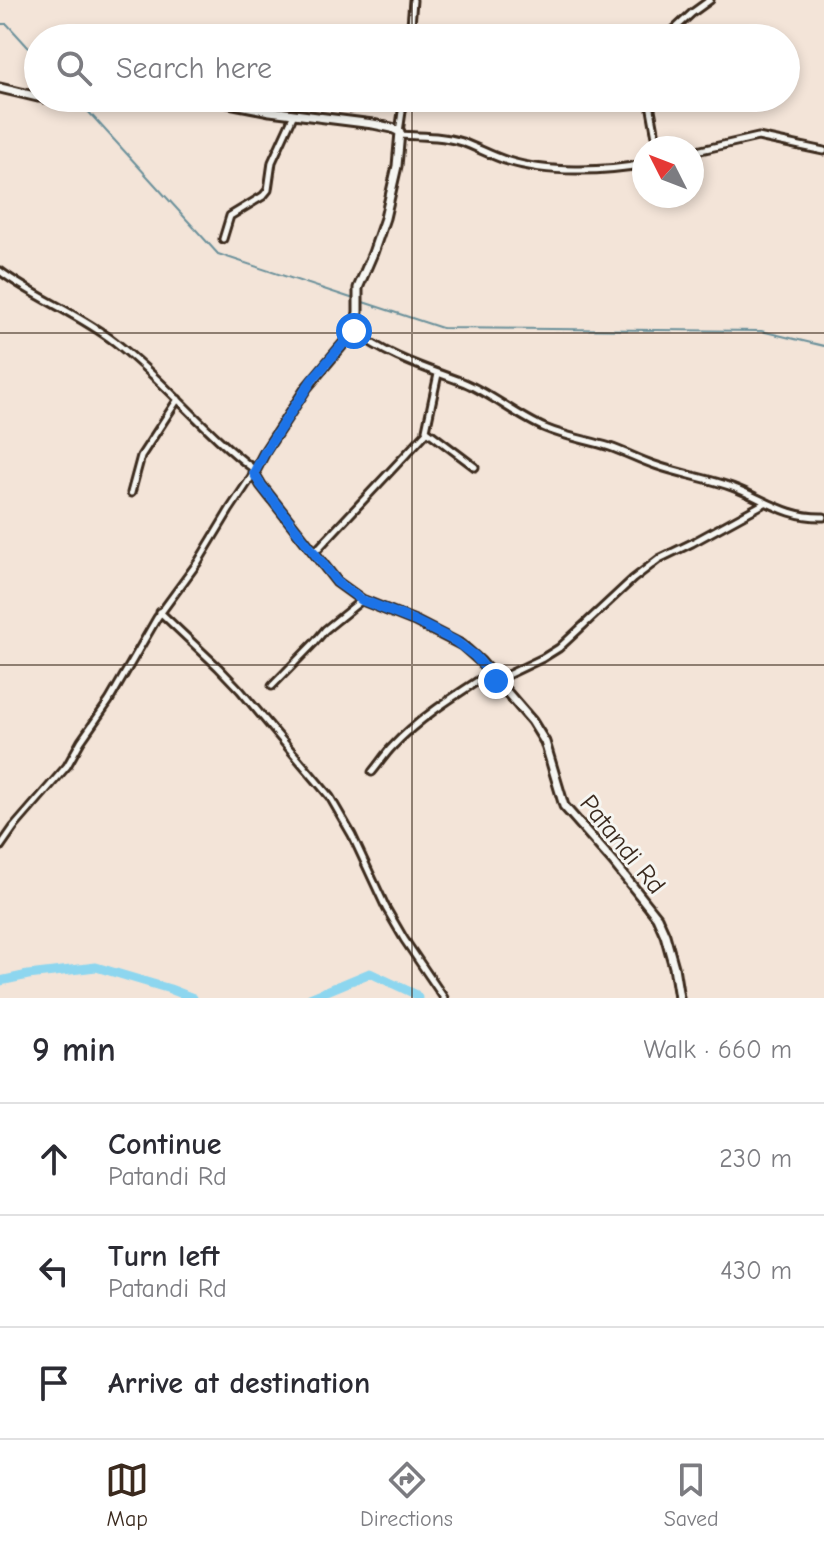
<!DOCTYPE html>
<html lang="en">
<head>
<meta charset="utf-8">
<style>
	:root { --surface:#fff; --page:#f2f2f3; --text:#2b2b33; --muted:#7c7c81; --line:#e1e1e2; --accent:#3b2a1e }
	body { margin:0; font-family:"Comic Neue",sans-serif; background:var(--page); color:var(--text) }
	.compass { position:absolute; left:632px; top:136px; width:72px; height:72px; border-radius:50%; background:var(--surface); box-shadow:0 4px 12px #0003; rotate:312deg }
	.stop { position:absolute; width:24px; height:24px; margin:-18px; border:6px solid #1a73e8; border-radius:50%; background:#fff }
	.stop.end { background:#1a73e8; border-color:#fff; box-shadow:0 2px 8px #0008 }
	.list { margin:0; padding:0; list-style:none }
	h2 { display:flex; justify-content:space-between; align-items:center; height:104px; margin:0; padding:0 32px; font-size:34px }
	h2 small { font-size:26px; font-weight:400; color:var(--muted) }
	.list li { display:grid; grid-template-columns:52px 1fr auto; gap:24px; align-items:center; box-sizing:border-box; height:112px; padding:0 32px; border-top:2px solid var(--line) }
	.list b { display:block; font-size:30px; white-space:nowrap }
	.list p { margin:0; font-size:26px; white-space:nowrap; color:var(--muted) }
	.list em { font-size:26px; font-style:normal; color:var(--muted) }
	.icon { flex:none; width:44px; height:44px; fill:none; stroke:currentColor; stroke-width:2; stroke-linecap:round; stroke-linejoin:round }
	.map { position:relative; flex:none; width:824px; height:998px; overflow:hidden }
	.search { position:absolute; background:var(--surface); box-shadow:0 4px 12px #0003; left:24px; right:24px; top:24px; height:88px; display:flex; align-items:center; gap:20px; box-sizing:border-box; padding:0 28px; border-radius:44px; color:var(--muted); font-size:30px }
	.sheet { height:440px; background:var(--surface) }
	nav { display:flex; justify-content:space-around; align-items:center; box-sizing:border-box; height:112px; border-top:2px solid var(--line); background:var(--surface); font-size:22px; color:var(--muted) }
	nav a { display:grid; justify-items:center; gap:4px }
	nav .on { color:var(--accent) }
	.map>svg:first-child { display:block }
	.lines { fill:none; stroke-linecap:round; stroke-linejoin:round }
	.stream { stroke:#6c919b; stroke-width:2 }
	.river { stroke:#8dd6ef; stroke-width:9 }
	.street-casing { stroke:#3b2a1e; stroke-width:11 }
	.secondary-casing { stroke:#3b2a1e; stroke-width:13 }
	.street { stroke:#f6f6f2; stroke-width:5 }
	.secondary { stroke:#f6f6f2; stroke-width:7 }
	.route { stroke:#1a73e8; stroke-width:10 }
	.grid { fill:none; stroke:#3b2a1e; stroke-width:2; stroke-opacity:0.55 }
	.labels { text-anchor:middle; stroke-width:6; stroke-linejoin:round; paint-order:stroke }
	.street-label { font-size:26px; fill:#3b2a1e; stroke:#f6f6f2 }
</style>
</head>
<body>
<div class="map">
<svg width="824" height="998" viewBox="0 0 824 998">
	<rect width="100%" height="100%" fill="#f3e4d8"/>
	<filter id="ink" filterUnits="userSpaceOnUse"><feTurbulence type="fractalNoise" baseFrequency=".0125" numOctaves="2"/><feDisplacementMap in="SourceGraphic" scale="16" xChannelSelector="R" yChannelSelector="G"/><feConvolveMatrix kernelMatrix="1 2 1 2 8 2 1 2 1" color-interpolation-filters="sRGB"/></filter>
	<g filter="url(#ink)">
		<g class="lines">
			<path class="stream" d="M 0,24 L 7,24 L 38,58
				M 76,98 L 218,254 L 354,299
				M 360,301 L 442,328 L 761,331 L 824,346"/>
			<path class="river" d="M 0,981 L 28,975 L 96,967 L 170,989 L 193,998
				M 310,998 L 370,973 L 415,994 L 418,998"/>
			<g class="street-casing">
				<path id="street" d="M 410,38 L 413,0
					M 665,38 L 692,13 L 710,0
					M 649,98 L 658,148
					M 399,132 L 404,98
					M 400,135 C 421,136 442,136 462,142 C 478,148 492,156 508,161 C 547,173 604,172 644,164
					M 692,152 L 758,137 L 824,151
					M 223,239 L 230,216 L 263,196 L 268,190 L 272,162 L 294,114
					M 0,271 C 36,298 79,314 115,342 C 165,381 204,432 255,470
					M 354,331 C 388,357 426,368 465,383 C 493,395 517,416 545,428 C 566,437 588,440 610,447 C 625,452 640,460 655,465 C 680,474 707,478 732,487 C 765,499 786,518 824,517
					M 438,374 L 426,430 L 475,467
					M 131,493 L 141,456 L 178,399
					M 314,553 L 427,432
					M 160,612 L 218,667 L 240,690 L 330,797 L 352,835 L 386,908 L 404,939 L 444,998
					M 497,680 L 543,658 L 559,648 L 633,579 L 659,559 L 692,543 L 765,503
					M 272,686 L 314,643 L 325,630 L 362,600
					M 372,772 C 379,764 385,754 392,747 C 420,717 456,695 490,673
					M 0,847 L 14,827 L 67,766 L 81,741 L 109,701 L 157,618 L 198,562 L 230,509 L 254,473"/>
			</g>
			<g class="secondary-casing">
				<path id="secondary" d="M 0,88 L 38,97
					M 43,98 L 53,98
					M 203,98 L 270,111 L 373,124 L 392,128 L 400,132 L 397,166 L 385,218 L 373,253 L 358,288 L 358,312 L 354,331 L 307,387 L 266,450 L 254,473 L 261,485 L 337,582 L 362,600 L 415,621 L 462,645 L 480,661 L 532,721 L 545,742 L 564,806 L 614,863 L 657,917 L 665,935 L 674,967 L 679,998"/>
			</g>
			<use href="#street" class="street"/>
			<use href="#secondary" class="secondary"/>
		</g>
	</g>
	<g class="lines" filter="url(#ink)">
		<path class="route" d="M 354,331 L 312,380 L 266,450 L 254,473 L 261,485 L 337,582 L 362,600 L 415,621 L 455,641 L 475,656 L 496,681"/>
	</g>
	<path class="grid" d="M 412,0 L 412,38M 412,98 L 412,998M 0,333 L 824,333M 0,665 L 824,665"/>
	<g class="labels">
		<g class="street-label">
			<text transform="translate(623 844) rotate(51)" y="9">Patandi Rd</text>
		</g>
	</g>
</svg>
<svg class="compass" viewBox="-18 -18 36 36"><path d="M0-13l5 13h-10z" fill="#e53935"/><path d="M0 13l5-13h-10z" fill="#7c7c81"/></svg>
<div class="stop" style="left:354px;top:331px"></div>
<div class="stop end" style="left:496px;top:681px"></div>
<div class="search"><svg class="icon" aria-label="search" viewBox="0 0 24 24"><circle cx="10" cy="10" r="6"/><path d="M15 15l6 6"/></svg>Search here</div>
</div>
<section class="sheet">
<h2>9 min<small>Walk · 660 m</small></h2>
<ul class="list">
<li><svg class="icon" aria-label="ahead" viewBox="0 0 24 24"><path d="M12 20V5M6 11l6-6 6 6"/></svg><div><b>Continue</b><p>Patandi Rd</p></div><em>230 m</em></li>
<li><svg class="icon" aria-label="left" viewBox="0 0 24 24"><path d="M17 20v-9H6M10 6l-5 5 5 5"/></svg><div><b>Turn left</b><p>Patandi Rd</p></div><em>430 m</em></li>
<li><svg class="icon" aria-label="arrive" viewBox="0 0 24 24"><path d="M6 21V4h12l-3 4 3 4H6"/></svg><div><b>Arrive at destination</b></div></li>
</ul>
</section>
<nav>
<a class="on"><svg class="icon" aria-label="map" viewBox="0 0 24 24"><path d="M3 6l6-2 6 2 6-2v14l-6 2-6-2-6 2zM9 4v14M15 6v14"/></svg>Map</a>
<a><svg class="icon" aria-label="directions" viewBox="0 0 24 24"><path d="M12 3l9 9-9 9-9-9zM9 14v-3h6M13 9l2 2-2 2"/></svg>Directions</a>
<a><svg class="icon" aria-label="saved" viewBox="0 0 24 24"><path d="M7 4h10v16l-5-4-5 4z"/></svg>Saved</a>
</nav>
</body>
</html>
